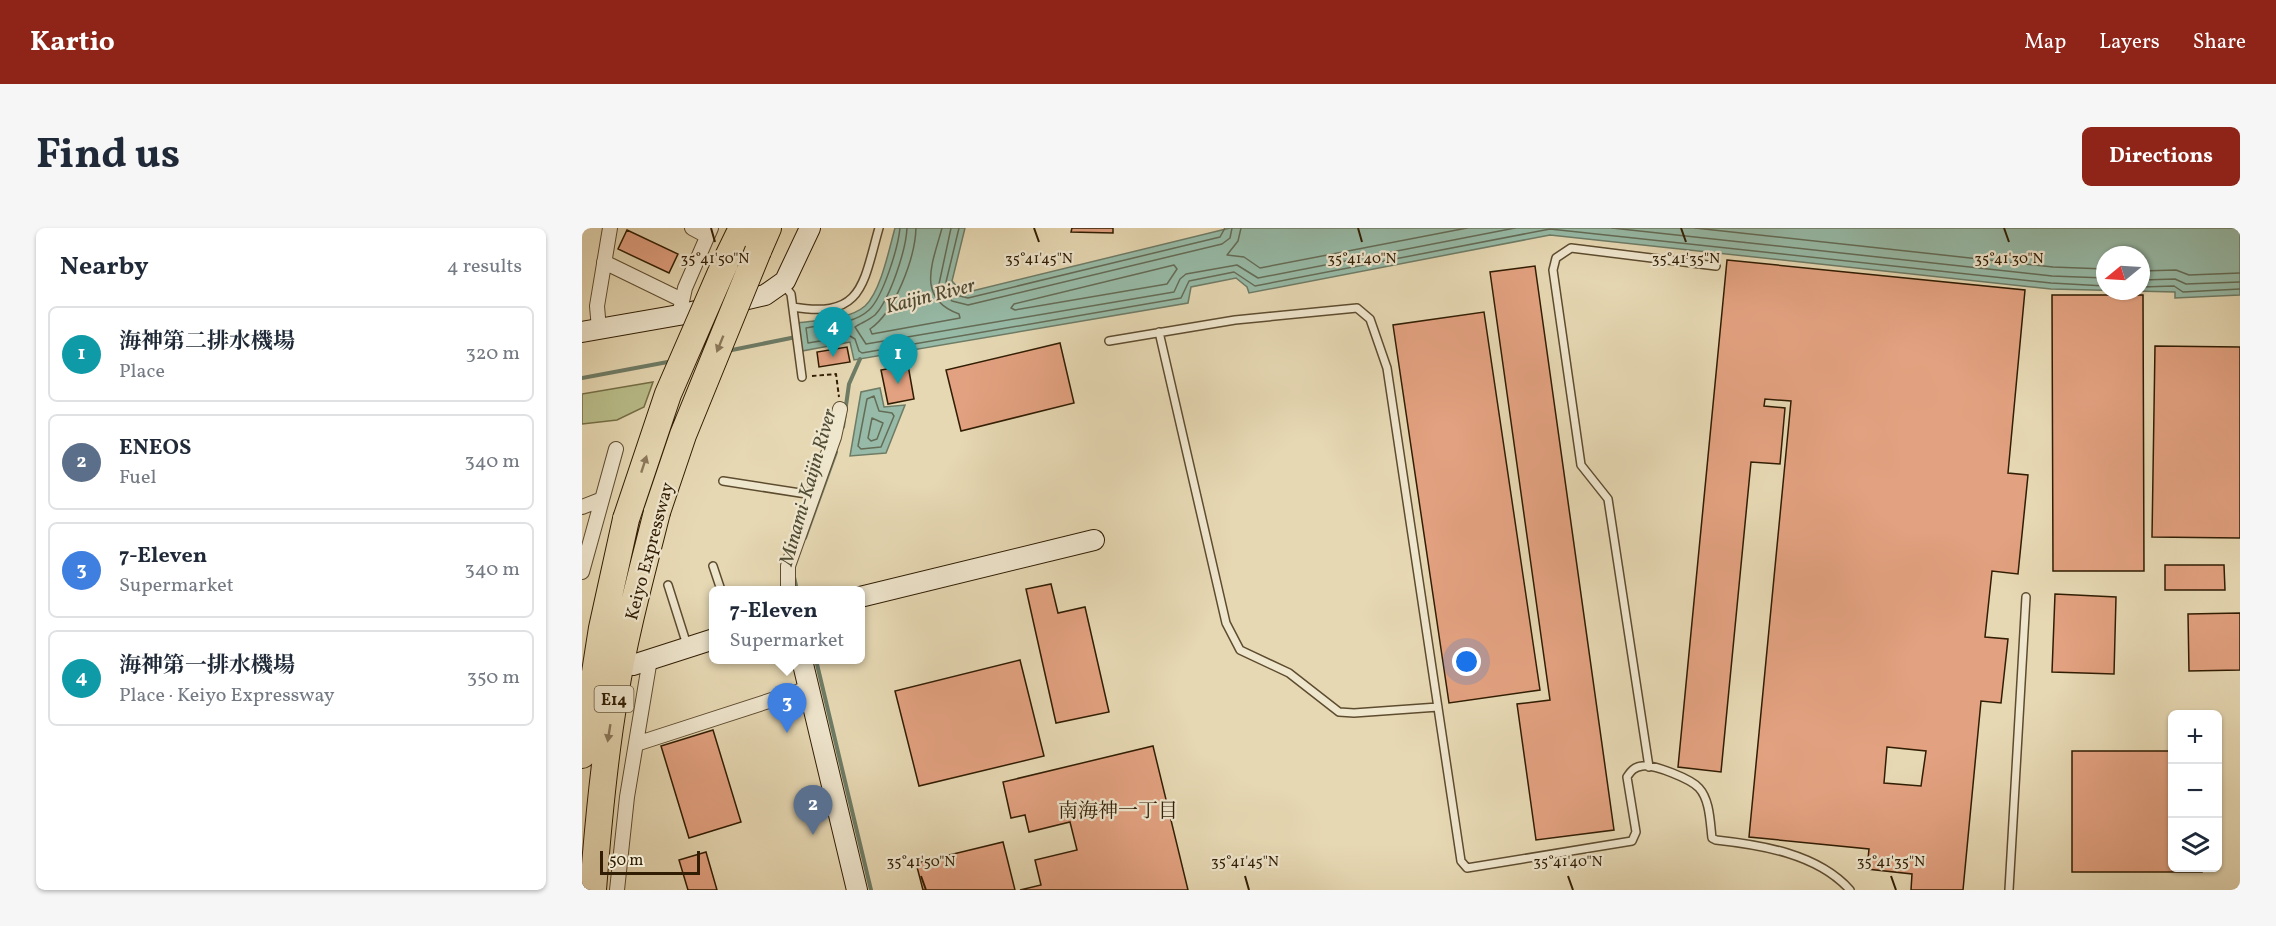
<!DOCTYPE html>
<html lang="en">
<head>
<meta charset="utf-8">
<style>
	:root { --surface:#fff; --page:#f6f6f7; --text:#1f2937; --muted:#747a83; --line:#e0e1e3; --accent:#8f2418 }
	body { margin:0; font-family:Vollkorn,"Noto Serif JP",serif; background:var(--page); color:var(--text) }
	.controls { position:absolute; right:18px; bottom:18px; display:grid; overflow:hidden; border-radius:9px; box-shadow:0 2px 4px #0004 }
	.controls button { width:54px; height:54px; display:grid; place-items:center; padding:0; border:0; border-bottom:2px solid var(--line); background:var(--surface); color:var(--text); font:30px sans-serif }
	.compass { position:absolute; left:1514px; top:18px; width:54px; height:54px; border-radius:50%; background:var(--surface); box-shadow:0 2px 4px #0004; rotate:252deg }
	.scale { position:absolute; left:18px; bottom:15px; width:100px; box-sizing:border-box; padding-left:6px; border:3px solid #311d03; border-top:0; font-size:16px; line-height:21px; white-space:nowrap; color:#311d03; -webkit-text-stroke:4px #efe6ce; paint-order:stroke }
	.you { position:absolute; left:885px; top:434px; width:21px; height:21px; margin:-15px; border:4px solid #fff; border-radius:50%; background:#1a73e8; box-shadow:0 0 0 9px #1a73e833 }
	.badge { display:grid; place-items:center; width:39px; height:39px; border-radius:50%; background:var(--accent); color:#fff; font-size:20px; font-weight:700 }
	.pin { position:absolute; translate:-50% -50px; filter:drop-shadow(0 2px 3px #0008) }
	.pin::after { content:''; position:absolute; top:32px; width:21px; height:18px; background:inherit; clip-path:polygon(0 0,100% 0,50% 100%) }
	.popup { position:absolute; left:127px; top:358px; width:156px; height:78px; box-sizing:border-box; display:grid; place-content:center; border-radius:9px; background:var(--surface); filter:drop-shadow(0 2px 4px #0005); font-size:20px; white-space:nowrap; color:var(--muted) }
	.popup b { font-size:22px; color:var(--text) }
	.popup::after { content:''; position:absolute; left:50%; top:100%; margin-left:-12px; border:12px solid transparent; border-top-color:var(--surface) }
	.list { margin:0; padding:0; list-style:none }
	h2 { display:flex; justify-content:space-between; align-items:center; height:78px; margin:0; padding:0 24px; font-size:26px }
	h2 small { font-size:20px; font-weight:400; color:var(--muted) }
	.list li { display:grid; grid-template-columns:39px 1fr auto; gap:18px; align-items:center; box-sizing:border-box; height:96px; margin:0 12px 12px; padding:0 12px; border:2px solid var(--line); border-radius:9px }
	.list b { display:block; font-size:22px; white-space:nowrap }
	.list p { margin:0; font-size:20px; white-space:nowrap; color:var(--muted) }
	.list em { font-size:20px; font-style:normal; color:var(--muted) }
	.icon { flex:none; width:33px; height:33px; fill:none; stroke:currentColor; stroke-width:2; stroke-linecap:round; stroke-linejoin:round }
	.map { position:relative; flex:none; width:1658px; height:662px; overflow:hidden; border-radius:9px }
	header { display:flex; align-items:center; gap:36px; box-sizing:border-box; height:84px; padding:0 30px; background:var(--accent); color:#fff }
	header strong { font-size:28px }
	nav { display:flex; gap:33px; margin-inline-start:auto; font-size:21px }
	.intro { display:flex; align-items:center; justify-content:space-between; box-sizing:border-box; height:144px; padding:0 36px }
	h1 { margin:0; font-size:42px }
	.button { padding:15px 27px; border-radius:9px; background:var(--accent); color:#fff; font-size:21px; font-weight:700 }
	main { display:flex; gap:36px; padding:0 36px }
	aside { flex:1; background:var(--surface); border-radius:9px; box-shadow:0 2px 4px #0004 }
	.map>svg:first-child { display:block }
	.green { fill:#b9be8a; stroke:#756e46; stroke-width:1.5 }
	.water { fill:#97bba8; stroke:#6e7c66; stroke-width:1.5; fill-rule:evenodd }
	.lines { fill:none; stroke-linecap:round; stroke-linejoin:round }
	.shore { stroke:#646c56; stroke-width:1.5 }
	.stream { stroke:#6e7c66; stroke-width:4 }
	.building { fill:#e2a180; stroke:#311d03; stroke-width:1.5; fill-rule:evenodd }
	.lane-casing { stroke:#5e4c2f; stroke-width:10 }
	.street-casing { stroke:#5e4c2f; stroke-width:16 }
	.secondary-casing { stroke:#311d03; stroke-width:22 }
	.highway-casing { stroke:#311d03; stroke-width:28 }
	.path { stroke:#311d03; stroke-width:2; stroke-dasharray:4.5 3; stroke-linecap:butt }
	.lane { stroke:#efe6ce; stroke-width:7 }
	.street { stroke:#efe6ce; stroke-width:14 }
	.secondary { stroke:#efe6ce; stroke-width:20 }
	.highway { stroke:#e6d8b3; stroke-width:26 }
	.highway-bridge-casing { stroke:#311d03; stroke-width:28; stroke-linecap:butt }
	.highway-bridge { stroke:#e6d8b3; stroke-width:26 }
	.oneway { fill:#8c7a5b }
	.ticks { fill:none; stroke:#311d03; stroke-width:2 }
	.labels { text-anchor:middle; stroke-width:4.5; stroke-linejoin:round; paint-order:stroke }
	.shield { fill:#efe6ce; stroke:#6a5940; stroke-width:1.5 }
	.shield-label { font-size:16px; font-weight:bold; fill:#311d03 }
	.street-label { font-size:18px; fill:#311d03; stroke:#efe6ce }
	.water-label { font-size:20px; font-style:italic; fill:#504c35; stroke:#efe6ce }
	.neighbourhood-label { font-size:20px; fill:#311d03; stroke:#efe6ce }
	.ticks-label { font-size:15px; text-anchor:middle; fill:#311d03; stroke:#efe6ce; stroke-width:4.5; stroke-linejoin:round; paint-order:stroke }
</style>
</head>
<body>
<header>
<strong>Kartio</strong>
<nav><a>Map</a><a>Layers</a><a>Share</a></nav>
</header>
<div class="intro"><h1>Find us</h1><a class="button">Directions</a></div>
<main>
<aside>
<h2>Nearby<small>4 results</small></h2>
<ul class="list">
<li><span class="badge" style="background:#0f9aa8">1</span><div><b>海神第二排水機場</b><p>Place</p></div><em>320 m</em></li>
<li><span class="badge" style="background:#5c6f8a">2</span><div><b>ENEOS</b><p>Fuel</p></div><em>340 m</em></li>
<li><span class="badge" style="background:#3f7fe0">3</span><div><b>7-Eleven</b><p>Supermarket</p></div><em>340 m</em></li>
<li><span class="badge" style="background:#0f9aa8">4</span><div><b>海神第一排水機場</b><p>Place · Keiyo Expressway</p></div><em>350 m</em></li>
</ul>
</aside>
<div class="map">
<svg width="1658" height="662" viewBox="0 0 1658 662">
	<rect width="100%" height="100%" fill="#e6d8b3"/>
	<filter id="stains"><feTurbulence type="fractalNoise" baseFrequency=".00333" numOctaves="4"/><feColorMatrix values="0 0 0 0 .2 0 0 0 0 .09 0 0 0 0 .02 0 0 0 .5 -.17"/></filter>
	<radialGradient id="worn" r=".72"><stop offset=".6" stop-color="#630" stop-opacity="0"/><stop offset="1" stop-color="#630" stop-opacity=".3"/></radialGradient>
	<path class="green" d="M 71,154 L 62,179 L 35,192 L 0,196 L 0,166 Z"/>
	<path class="water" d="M 313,0 L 383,0 L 370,53 L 378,62 L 386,64 L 648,0 L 1658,0 L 1658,67 L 1593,70 L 1593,64 L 1469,61 L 968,7 L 667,65 L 665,59 L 654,50 L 609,59 L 606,75 L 272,132 L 268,114 L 220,123 L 216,95 C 236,92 267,92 283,78 C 299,63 307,21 313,0 ZM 1523,27 L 1559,27 L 1559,63 L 1523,63 Z
		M 298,160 L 302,179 L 323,177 L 304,225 L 268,228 L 279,164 Z"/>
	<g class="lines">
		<path class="shore" d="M 318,0 C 316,20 301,69 287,82 C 271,97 244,96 224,100 L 226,115 L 268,108 L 273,111 L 277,123 L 280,125 L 599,70 L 607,53 L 652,44 L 673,58 L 968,1 L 1469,55 L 1523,58
			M 325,0 C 324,22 308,71 293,87 C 287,92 279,95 273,99 L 284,116 L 592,64 L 598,51 L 604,46 L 655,37 L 676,50 L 933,0
			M 334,0 C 333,30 313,84 288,101 L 290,106 L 378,90 L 377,86 C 333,70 351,34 360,0
			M 369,0 L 357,56 L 370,73 L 386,77 L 640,16 L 648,10 L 650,0
			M 377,0 L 364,54 L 374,67 L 386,70 L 638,9 L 643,0
			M 659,0 L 656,13 L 645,27 L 662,29 L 678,40 L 885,0
			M 1030,0 L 1470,48 L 1523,50
			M 1113,0 L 1471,39 L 1523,41
			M 592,37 L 595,41 L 585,56 L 433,82 L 429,80 L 432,76 Z
			M 1559,43 L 1594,42 L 1607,47 L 1658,45
			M 1559,52 L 1593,51 L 1604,56 L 1658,54
			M 1559,59 L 1592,58 L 1601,64 L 1658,61
			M 292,168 L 297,183 L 310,185 L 312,188 L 299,219 L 279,221 L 276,218 L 285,171 Z
			M 290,190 L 301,195 L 295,211 L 289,213 L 286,210 Z"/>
		<path class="stream" d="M 145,123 L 214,109
			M 0,150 L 91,133
			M 261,199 L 267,156 L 278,131
			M 223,310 L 254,224
			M 212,349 L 215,362
			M 234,432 L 289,662"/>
	</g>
	<path class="building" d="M 490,0 L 531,0 L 531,5 L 489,4 Z
		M 45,2 L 96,26 L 87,45 L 36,21 Z
		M 1145,32 L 1443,62 L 1426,245 L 1446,247 L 1436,346 L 1410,343 L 1403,409 L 1426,411 L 1419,475 L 1399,473 L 1381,662 L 1329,662 L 1330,646 L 1285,641 L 1287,621 L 1167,609 L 1209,173 L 1183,171 L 1182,178 L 1203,180 L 1198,236 L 1169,234 L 1139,544 L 1096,539 ZM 1305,519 L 1344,523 L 1339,558 L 1302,555 Z
		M 953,38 L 1032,602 L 954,612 L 935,476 L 968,472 L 908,44 Z
		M 1470,67 L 1561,67 L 1562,343 L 1471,343 Z
		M 902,84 L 958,462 L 867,475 L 811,97 Z
		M 478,115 L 492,175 L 379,203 L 364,142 Z
		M 1573,118 L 1658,119 L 1658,310 L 1570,309 Z
		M 265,119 L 268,134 L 237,139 L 235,124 Z
		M 326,137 L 332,171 L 306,176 L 299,142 Z
		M 1583,337 L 1642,337 L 1643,362 L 1583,362 Z
		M 469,356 L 476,385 L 503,379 L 527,484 L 474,495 L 444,361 Z
		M 1473,366 L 1534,369 L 1532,446 L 1470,444 Z
		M 1658,385 L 1658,442 L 1607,443 L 1606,386 Z
		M 438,432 L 462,528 L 337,558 L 313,463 Z
		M 131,502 L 159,594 L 107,610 L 79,518 Z
		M 571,518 L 606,662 L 438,662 L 459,657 L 453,632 L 495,622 L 488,594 L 447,604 L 443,587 L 429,590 L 421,554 Z
		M 1490,523 L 1590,523 L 1590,640 L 1620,640 L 1620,644 L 1490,644 Z
		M 421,614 L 433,662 L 341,662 L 334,635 Z
		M 124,624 L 135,662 L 106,662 L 97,632 Z"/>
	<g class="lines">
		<g class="lane-casing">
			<path id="lane" d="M 201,56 L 209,66 L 220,149
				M 211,79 C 281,91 281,56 297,0
				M 577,104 L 644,395 L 658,422 L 707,445 L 757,484 L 772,485 L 856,479
				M 527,113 L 653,92 L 775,80 L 788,91 L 805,140 L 879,633 L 885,640 L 1050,613 L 1054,604 L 1045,549 C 1049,543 1052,539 1060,538 C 1072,536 1109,551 1117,560 C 1128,572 1128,594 1130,610 L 1134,612 C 1180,617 1236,626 1268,662
				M 141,253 L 231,267
				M 131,338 L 139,362
				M 86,357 L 105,417
				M 1067,539 L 1026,271 L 999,237 L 971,42 L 974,30 L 989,20 L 1134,38
				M 1427,662 L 1444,369"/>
		</g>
		<g class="street-casing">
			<path id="street" d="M 110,0 L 125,8
				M 22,34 L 100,72
				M 97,87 L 103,60 L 129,0
				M 17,101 L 15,78 L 28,0
				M 0,279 L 18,272
				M 0,344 L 34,221
				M 206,362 L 206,338 L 252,209 L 258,181
				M 54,516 L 227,460
				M 35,662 L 45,569 L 68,431"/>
		</g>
		<g class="secondary-casing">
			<path id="secondary" d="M 0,104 L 97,87 L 183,67 L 203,53 L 228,0
				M 278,369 L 512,312
				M 220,432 L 275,662
				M 51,437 L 132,411"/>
		</g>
		<g class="highway-casing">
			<path id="highway" d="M 176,23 L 186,0
				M 143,35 L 160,0
				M 0,527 L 20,400 L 44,291
				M 11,662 C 16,597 22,531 33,467 C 43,405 60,344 75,284"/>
		</g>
		<path class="path" d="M 230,148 L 254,146 L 257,169"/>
		<use href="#lane" class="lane"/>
		<use href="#street" class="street"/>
		<use href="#secondary" class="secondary"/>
		<use href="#highway" class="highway"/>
		<g class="highway-bridge-casing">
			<path id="highway-bridge" d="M 75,284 L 101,207 L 176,23
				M 44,291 L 86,166 L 143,35"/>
		</g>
		<use href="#highway-bridge" class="highway-bridge"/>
	</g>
	<defs><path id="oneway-solid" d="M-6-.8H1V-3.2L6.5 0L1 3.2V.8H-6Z" transform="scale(1.5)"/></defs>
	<g class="oneway">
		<use href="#oneway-solid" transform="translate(138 116) rotate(112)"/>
		<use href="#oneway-solid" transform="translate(62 236) rotate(-72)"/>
		<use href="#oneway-solid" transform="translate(27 505) rotate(99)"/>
	</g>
	<path class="ticks" d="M 129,0 L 133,14M 452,0 L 457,14M 776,0 L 780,14M 1099,0 L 1104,14M 1422,0 L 1427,14M 339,648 L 344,662M 663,648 L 667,662M 986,648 L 991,662M 1309,648 L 1314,662"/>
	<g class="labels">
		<rect class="shield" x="12.5" y="458" width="39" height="26" rx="4.5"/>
		<g class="shield-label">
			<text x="32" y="477">E14</text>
		</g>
		<g class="street-label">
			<text transform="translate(67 323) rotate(-75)" y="6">Keiyo Expressway</text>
		</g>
		<g class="water-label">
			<text transform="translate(348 67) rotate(-14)" y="7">Kaijin River</text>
			<text transform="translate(225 259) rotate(-74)" y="7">Minami-Kaijin River</text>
		</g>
		<g class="neighbourhood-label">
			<text x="536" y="589">南海神一丁目</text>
		</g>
	</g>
	<g class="ticks-label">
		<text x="133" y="35">35°41'50"N</text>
		<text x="457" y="35">35°41'45"N</text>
		<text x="780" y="35">35°41'40"N</text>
		<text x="1104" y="35">35°41'35"N</text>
		<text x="1427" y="35">35°41'30"N</text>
		<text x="339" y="638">35°41'50"N</text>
		<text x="663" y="638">35°41'45"N</text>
		<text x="986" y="638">35°41'40"N</text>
		<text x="1309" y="638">35°41'35"N</text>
	</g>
	<rect width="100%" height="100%" filter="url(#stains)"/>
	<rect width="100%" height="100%" fill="url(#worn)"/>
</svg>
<div class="controls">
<button>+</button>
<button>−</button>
<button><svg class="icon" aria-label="layers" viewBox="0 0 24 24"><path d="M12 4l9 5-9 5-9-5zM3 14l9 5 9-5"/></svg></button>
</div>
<svg class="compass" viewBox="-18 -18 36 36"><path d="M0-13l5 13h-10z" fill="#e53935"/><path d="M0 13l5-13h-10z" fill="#747a83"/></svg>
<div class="scale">50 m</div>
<div class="you"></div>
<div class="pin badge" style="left:316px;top:156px;background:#0f9aa8">1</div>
<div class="pin badge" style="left:231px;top:607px;background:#5c6f8a">2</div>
<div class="pin badge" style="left:205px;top:505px;background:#3f7fe0">3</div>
<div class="popup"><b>7-Eleven</b>Supermarket</div>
<div class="pin badge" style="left:251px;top:129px;background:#0f9aa8">4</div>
</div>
</main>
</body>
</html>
